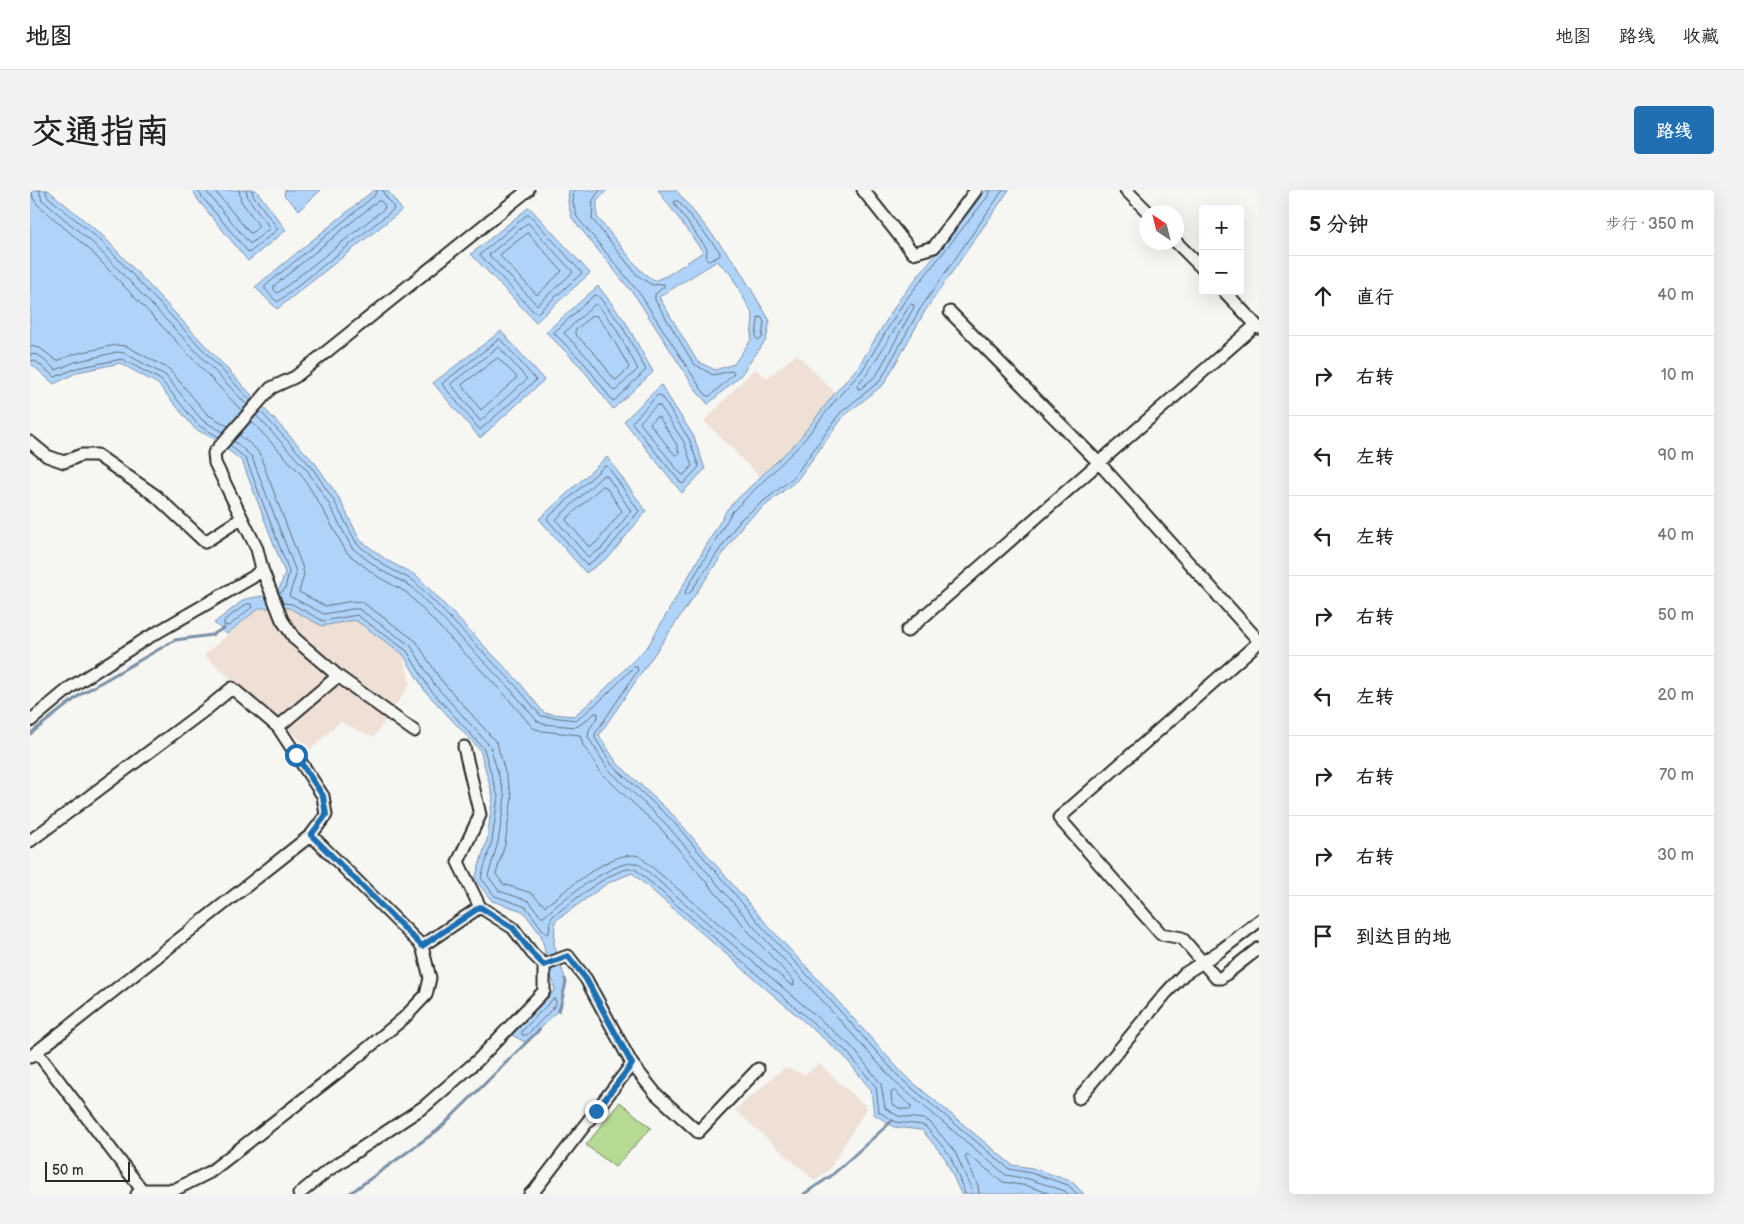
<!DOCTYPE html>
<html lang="zh">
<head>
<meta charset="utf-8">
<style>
	:root { --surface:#fff; --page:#f2f2f2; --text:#222; --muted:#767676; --line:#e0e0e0; --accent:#1f6fb2 }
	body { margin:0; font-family:"Balsamiq Sans","LXGW WenKai TC",sans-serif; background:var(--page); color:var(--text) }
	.controls { position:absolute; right:15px; top:15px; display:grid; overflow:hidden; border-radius:5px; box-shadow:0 5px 20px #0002 }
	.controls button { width:45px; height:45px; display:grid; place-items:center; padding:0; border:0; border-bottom:1px solid var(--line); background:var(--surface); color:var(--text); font:25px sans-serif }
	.compass { position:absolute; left:1109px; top:15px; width:45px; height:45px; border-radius:50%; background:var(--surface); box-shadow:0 5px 20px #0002; rotate:325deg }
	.scale { position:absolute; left:15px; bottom:12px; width:85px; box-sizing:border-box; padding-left:5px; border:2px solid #2b2b2b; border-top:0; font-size:14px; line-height:18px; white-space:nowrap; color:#2b2b2b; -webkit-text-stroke:4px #f6f6f2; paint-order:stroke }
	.stop { position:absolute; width:15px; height:15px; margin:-11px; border:4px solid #1f6fb2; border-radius:50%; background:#fff }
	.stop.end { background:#1f6fb2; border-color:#fff; box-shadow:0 1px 5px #0008 }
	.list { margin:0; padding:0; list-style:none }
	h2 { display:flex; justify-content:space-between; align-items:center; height:65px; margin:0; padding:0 20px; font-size:21px }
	h2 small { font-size:16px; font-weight:400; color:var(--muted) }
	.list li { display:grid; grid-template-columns:32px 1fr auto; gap:15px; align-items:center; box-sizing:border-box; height:80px; padding:0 20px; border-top:1px solid var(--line) }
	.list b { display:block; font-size:19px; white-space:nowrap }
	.list em { font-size:16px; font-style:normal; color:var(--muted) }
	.icon { flex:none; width:28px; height:28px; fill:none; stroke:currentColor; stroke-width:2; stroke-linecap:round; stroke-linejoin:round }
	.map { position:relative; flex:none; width:1229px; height:1004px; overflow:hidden; border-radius:5px }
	header { display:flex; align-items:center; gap:30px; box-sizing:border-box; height:70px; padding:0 25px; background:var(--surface); border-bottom:1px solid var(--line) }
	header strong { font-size:24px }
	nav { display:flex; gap:28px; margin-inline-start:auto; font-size:18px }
	.intro { display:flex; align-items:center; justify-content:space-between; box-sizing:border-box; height:120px; padding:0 30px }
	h1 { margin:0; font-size:35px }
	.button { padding:12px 22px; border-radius:5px; background:var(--accent); color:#fff; font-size:18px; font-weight:700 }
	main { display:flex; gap:30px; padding:0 30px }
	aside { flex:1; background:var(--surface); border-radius:5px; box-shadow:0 5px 20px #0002 }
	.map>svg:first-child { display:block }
	.built { fill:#efe0d6 }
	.green { fill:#b6d993; stroke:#70825f }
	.water { fill:#b0d4f9; stroke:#7b90a7; fill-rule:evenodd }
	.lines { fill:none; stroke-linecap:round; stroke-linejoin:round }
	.shore { stroke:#606f7d; stroke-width:1 }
	.stream { stroke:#7b90a7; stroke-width:3 }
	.minor-casing { stroke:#2b2b2b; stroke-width:15 }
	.minor { stroke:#f6f6f2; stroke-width:11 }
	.route { stroke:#1f6fb2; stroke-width:6 }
</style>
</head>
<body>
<header>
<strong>地图</strong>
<nav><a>地图</a><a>路线</a><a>收藏</a></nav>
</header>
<div class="intro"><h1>交通指南</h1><a class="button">路线</a></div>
<main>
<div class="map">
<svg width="1229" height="1004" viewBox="0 0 1229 1004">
	<rect width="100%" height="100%" fill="#f6f6f2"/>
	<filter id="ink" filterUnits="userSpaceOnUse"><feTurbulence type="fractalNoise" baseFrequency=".02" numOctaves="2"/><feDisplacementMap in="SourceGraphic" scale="10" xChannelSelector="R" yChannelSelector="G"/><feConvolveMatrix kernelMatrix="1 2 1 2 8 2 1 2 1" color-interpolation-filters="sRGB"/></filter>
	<g filter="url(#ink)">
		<path class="built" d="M 767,164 L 805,203 L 767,252 L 730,287 L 674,231 L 724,179 L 737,188 Z
			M 229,418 L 259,418 L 292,436 L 325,430 L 373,464 L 380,494 L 344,547 L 310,532 L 281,559 L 174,465 Z
			M 789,874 L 837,917 L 799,980 L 785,991 L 705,920 L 754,878 L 775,884 Z"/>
		<path class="green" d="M 590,912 L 621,938 L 585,977 L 556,955 Z"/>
		<path class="water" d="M 0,0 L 18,0 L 73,46 L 285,273 L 309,308 L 330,350 L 358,371 L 387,386 L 489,492 L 514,523 L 544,526 L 569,505 L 618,456 L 698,318 L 767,252 L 805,203 L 828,177 L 869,110 L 956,0 L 979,0 L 895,121 L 854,194 L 814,226 L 767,290 L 714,333 L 569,545 L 586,572 L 644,626 L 739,737 L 796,798 L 874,885 L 982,975 L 1002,978 L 1041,991 L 1054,1004 L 931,1004 L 915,968 L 892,940 L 864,937 L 844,924 L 841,900 L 814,866 L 602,683 L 578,693 L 525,731 L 524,754 L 536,792 L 530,818 L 497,853 L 482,845 L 525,800 L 511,745 L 493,721 L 462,711 L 445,689 L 457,650 L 463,606 L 450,560 L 395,501 L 373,464 L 325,430 L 292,436 L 259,418 L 229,418 L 197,444 L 184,433 L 215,409 L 239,405 L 250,397 L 255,383 L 212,271 L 183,248 L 165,239 L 128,194 L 90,173 L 48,182 L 24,194 L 0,173 Z
			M 163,0 L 226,0 L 256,40 L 218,71 L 168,10 Z
			M 255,0 L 291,0 L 269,20 L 254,5 Z
			M 344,0 L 357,0 L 372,20 L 247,119 L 225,97 Z
			M 539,0 L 577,0 L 567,11 L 567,27 L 611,81 L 624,91 L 638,85 L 673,62 L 628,0 L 646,0 L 706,74 L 740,131 L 736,150 L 710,186 L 678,214 L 668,203 L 606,107 L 542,28 L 538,13 ZM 687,71 L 700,83 L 723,125 L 721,150 L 704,174 L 685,180 L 667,171 L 629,107 Z
			M 499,17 L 560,83 L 506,132 L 441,64 Z
			M 568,96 L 595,131 L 623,182 L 583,219 L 551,177 L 516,142 Z
			M 471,141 L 514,190 L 450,248 L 403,193 Z
			M 631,195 L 664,247 L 675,279 L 652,303 L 594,231 Z
			M 577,267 L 616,321 L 580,366 L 556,383 L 509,329 Z"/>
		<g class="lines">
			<path class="shore" d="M 2,0 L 3,8 L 7,14 L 60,60 L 212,221
				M 9,0 L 12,10 L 65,55 L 217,215
				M 16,0 L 17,6 L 70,50 L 221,211
				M 168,0 L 172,7 L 219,63 L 248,39 L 223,5 L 222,0
				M 175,0 L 220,54 L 240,38 L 218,8 L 216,0
				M 184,0 L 219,42 L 222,43 L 229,36 L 211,11 L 209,0
				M 347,0 L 344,6 L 235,96 L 235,99 L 246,111 L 249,111 L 363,20 L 364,18 L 354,4 L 353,0
				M 544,0 L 543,12 L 547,27 L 610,104 L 672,200 L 677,206 L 680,206 L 703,185 L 704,182 L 701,181 L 683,185 L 664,174 L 625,110 L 625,104 L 634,97 L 634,94 L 622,95 L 607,85 L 562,29 L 563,10 L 570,0
				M 960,0 L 959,5 L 874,112 L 832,181 L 809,206 L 770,255 L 702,322 L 655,402 L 656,405 L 659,404 L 710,330 L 764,287 L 810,223 L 850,191 L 890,119 L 973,0
				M 348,11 L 351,11 L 355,16 L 354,19 L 249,102 L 247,103 L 244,100 L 244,96 Z
				M 645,11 L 648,11 L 690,62 L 690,66 L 679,70 L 676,69 L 677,59 L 645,15 Z
				M 497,25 L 500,25 L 552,83 L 506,124 L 450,65 Z
				M 498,33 L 543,82 L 507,115 L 459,65 Z
				M 498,43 L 532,81 L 507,105 L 470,66 L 471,64 Z
				M 565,105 L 568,106 L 591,134 L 616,180 L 584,211 L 582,210 L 555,174 L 524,143 Z
				M 567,114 L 585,137 L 608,179 L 585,201 L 583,200 L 560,170 L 534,143 L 564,115 Z
				M 881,114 L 884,115 L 884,117 L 846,186 L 830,199 L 828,199 L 827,195 L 837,184 Z
				M 563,125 L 567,126 L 579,142 L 599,177 L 598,179 L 586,190 L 584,189 L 566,165 L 545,144 L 545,141 Z
				M 729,127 L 732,128 L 734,132 L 732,148 L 729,150 L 726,148 Z
				M 470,149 L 506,190 L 450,240 L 412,194 Z
				M 0,156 L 10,158 L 27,171 L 44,164 L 86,155 L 96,156 L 139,179 L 177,224 L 198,236
				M 469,157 L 497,189 L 450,231 L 421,194 Z
				M 0,164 L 8,165 L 26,180 L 45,172 L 87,162 L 94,163 L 135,185 L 172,230 L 193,242
				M 468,168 L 486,186 L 486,189 L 451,220 L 432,195 Z
				M 0,170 L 5,171 L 25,187 L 47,178 L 92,169 L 131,190 L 168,235 L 189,247
				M 628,205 L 631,206 L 659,249 L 669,277 L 653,294 L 651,293 L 602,233 Z
				M 627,215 L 630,216 L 654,252 L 662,276 L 654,285 L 651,284 L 610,233 L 611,231 Z
				M 230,221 L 281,276 L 304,311 L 327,354 L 355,376 L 384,391 L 486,496 L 511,526 L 547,530 L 572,509 L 604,477 L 607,477 L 608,480 L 565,544 L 565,548 L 582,575 L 641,629 L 735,740 L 793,802 L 870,888 L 979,979 L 1001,983 L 1038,995 L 1047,1004
				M 226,225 L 277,280 L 299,314 L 322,358 L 352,381 L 381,396 L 481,500 L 507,531 L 513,534 L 546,537 L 551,534 L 565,523 L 568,523 L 568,526 L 559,540 L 558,547 L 578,579 L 636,634 L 730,744 L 788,806 L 866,893 L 976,985 L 999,989 L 1035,1001 L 1038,1004
				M 626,227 L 629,227 L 647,255 L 649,263 L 648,265 L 645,265 L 620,234 L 621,232 Z
				M 209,245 L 224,257 L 229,263 L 272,376 L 274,384 L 269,402 L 295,416 L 322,411 L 332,412 L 386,451 L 410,489 L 467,553 L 482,607 L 475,654 L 466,684 L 473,694 L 501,703 L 515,716 C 537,701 582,658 609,666 L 761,795 L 764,795 L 764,791 L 725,749 L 631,639 L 572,584 L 553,555 L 550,545 L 512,541 L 503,538 L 475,505 L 376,402 L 348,387 L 317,363 L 292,318 L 271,284 L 221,231
				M 204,251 L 222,267 L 265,379 L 266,385 L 259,406 L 294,424 L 323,419 L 329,419 L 381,456 L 404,494 L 460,556 L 475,607 L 468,652 L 458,686 L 469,701 L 499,711 L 511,727 L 514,727 C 527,713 589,665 609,674 L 822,857 L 851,894 L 855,918 L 868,926 L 893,929 L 900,932 L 925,962 L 941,998 L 942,1004
				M 200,255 L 216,269 L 259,381 L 255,399 L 249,404
				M 575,276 L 578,277 L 609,321 L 576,362 L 557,375 L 517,329 Z
				M 574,285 L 577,286 L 601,321 L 572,358 L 558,367 L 526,330 Z
				M 573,296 L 576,297 L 592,321 L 567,352 L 559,357 L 536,330 Z
				M 253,413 L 262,414 L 293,431 L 327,425 L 377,461 L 399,498 L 454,559 L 468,607 L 462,651 L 451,688 L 465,706 L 496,717 L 515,743 L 517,744 L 519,743 L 520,731 L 522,727 C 538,715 587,674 605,679 L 817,862 L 846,897 L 849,922 L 866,932 L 892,935 L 896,937 L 920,965 L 935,1004
				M 217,414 L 221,414 L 222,417 L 199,436 L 194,435 L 194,431 Z
				M 525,809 L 526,812 L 525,816 L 497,845 L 492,845 L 492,841 L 522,810 Z
				M 865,901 L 881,916 L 881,919 L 871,919 L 862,914 L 861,903 Z
				M 949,1004 L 948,996 L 935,967 L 937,964 L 973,992 L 998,996 L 1021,1004"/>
			<path class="stream" d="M 0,544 L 51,504 L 145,450 L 182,445 L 194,438
				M 528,821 L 530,818 L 536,792 L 535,789
				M 319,1004 L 408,940 L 509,840
				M 774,1004 L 801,986 L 862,931"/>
			<g class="minor-casing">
				<path id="minor" d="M 833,0 L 883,63 L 904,57 L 946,0
					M 1096,0 L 1118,22
					M 1146,52 L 1173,79
					M 1194,101 L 1229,138
					M 920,122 L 1069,273 L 1229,451
					M 0,252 L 17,266 L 34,272 L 51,265 L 67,265 L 126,306 L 175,352 L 212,328
					M 232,379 L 252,430 L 265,449 L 308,486 L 248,537
					M 877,441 L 1226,135
					M 1229,452 L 1029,628 L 1131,744 L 1152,748 L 1186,788 L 1191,788 L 1229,758
					M 308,486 L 384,541
					M 0,531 L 41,497 L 114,450 L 223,387 L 232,379 L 227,359 L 185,273 L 184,263 L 241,198 L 265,187 L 498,0
					M 434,557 L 450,625 L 428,672 L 450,717
					M 281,645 L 392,756 L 450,717 L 483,738 L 502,763 L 514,775 L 538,766 L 556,789 L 602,874 L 626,904 L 668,942 L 728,879
					M 0,651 L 179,517 L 202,498 L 248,537 L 293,606 L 296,625 L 281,645 L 0,867
					M 7,862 L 112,1000 L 107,1004
					M 1049,908 L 1136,803 L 1154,784 L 1190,761 L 1229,731
					M 112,1000 L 144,1000 L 180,982 L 321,872 L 374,828 L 396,805 L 400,788 L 392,756
					M 269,1004 L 297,981 L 395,916 L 448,870 L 514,801 L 514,775
					M 500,1004 L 505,1000 L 602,874"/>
			</g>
			<use href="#minor" class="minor"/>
		</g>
	</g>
	<g class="lines" filter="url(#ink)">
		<path class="route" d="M 266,565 L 293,606 L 296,625 L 281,645 L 392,756 L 450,717 L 483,738 L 502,763 L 514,775 L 538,766 L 556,789 L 602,874 L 566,921"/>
	</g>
</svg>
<div class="controls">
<button>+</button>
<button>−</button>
</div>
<svg class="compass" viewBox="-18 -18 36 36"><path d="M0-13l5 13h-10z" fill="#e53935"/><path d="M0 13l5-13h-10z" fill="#767676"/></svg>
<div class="scale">50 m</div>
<div class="stop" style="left:266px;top:565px"></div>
<div class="stop end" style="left:566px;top:921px"></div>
</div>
<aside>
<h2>5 分钟<small>步行 · 350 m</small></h2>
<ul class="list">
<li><svg class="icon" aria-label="ahead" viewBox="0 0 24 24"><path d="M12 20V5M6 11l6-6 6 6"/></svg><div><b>直行</b></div><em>40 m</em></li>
<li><svg class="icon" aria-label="right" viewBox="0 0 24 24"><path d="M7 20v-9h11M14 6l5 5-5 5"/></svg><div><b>右转</b></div><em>10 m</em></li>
<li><svg class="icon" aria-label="left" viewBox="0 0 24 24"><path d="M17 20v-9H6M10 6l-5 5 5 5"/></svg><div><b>左转</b></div><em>90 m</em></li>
<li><svg class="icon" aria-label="left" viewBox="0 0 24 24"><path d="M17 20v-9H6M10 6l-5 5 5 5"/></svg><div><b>左转</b></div><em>40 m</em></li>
<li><svg class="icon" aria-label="right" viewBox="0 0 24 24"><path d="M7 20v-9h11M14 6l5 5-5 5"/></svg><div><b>右转</b></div><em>50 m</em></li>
<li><svg class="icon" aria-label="left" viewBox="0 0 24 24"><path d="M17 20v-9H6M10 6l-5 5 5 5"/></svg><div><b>左转</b></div><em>20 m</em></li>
<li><svg class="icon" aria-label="right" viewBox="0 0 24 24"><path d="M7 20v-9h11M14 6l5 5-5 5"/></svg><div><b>右转</b></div><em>70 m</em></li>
<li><svg class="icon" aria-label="right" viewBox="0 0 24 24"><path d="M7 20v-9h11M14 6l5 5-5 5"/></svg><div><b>右转</b></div><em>30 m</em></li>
<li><svg class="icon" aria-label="arrive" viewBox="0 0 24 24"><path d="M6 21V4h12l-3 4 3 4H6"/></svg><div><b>到达目的地</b></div></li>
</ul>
</aside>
</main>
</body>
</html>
